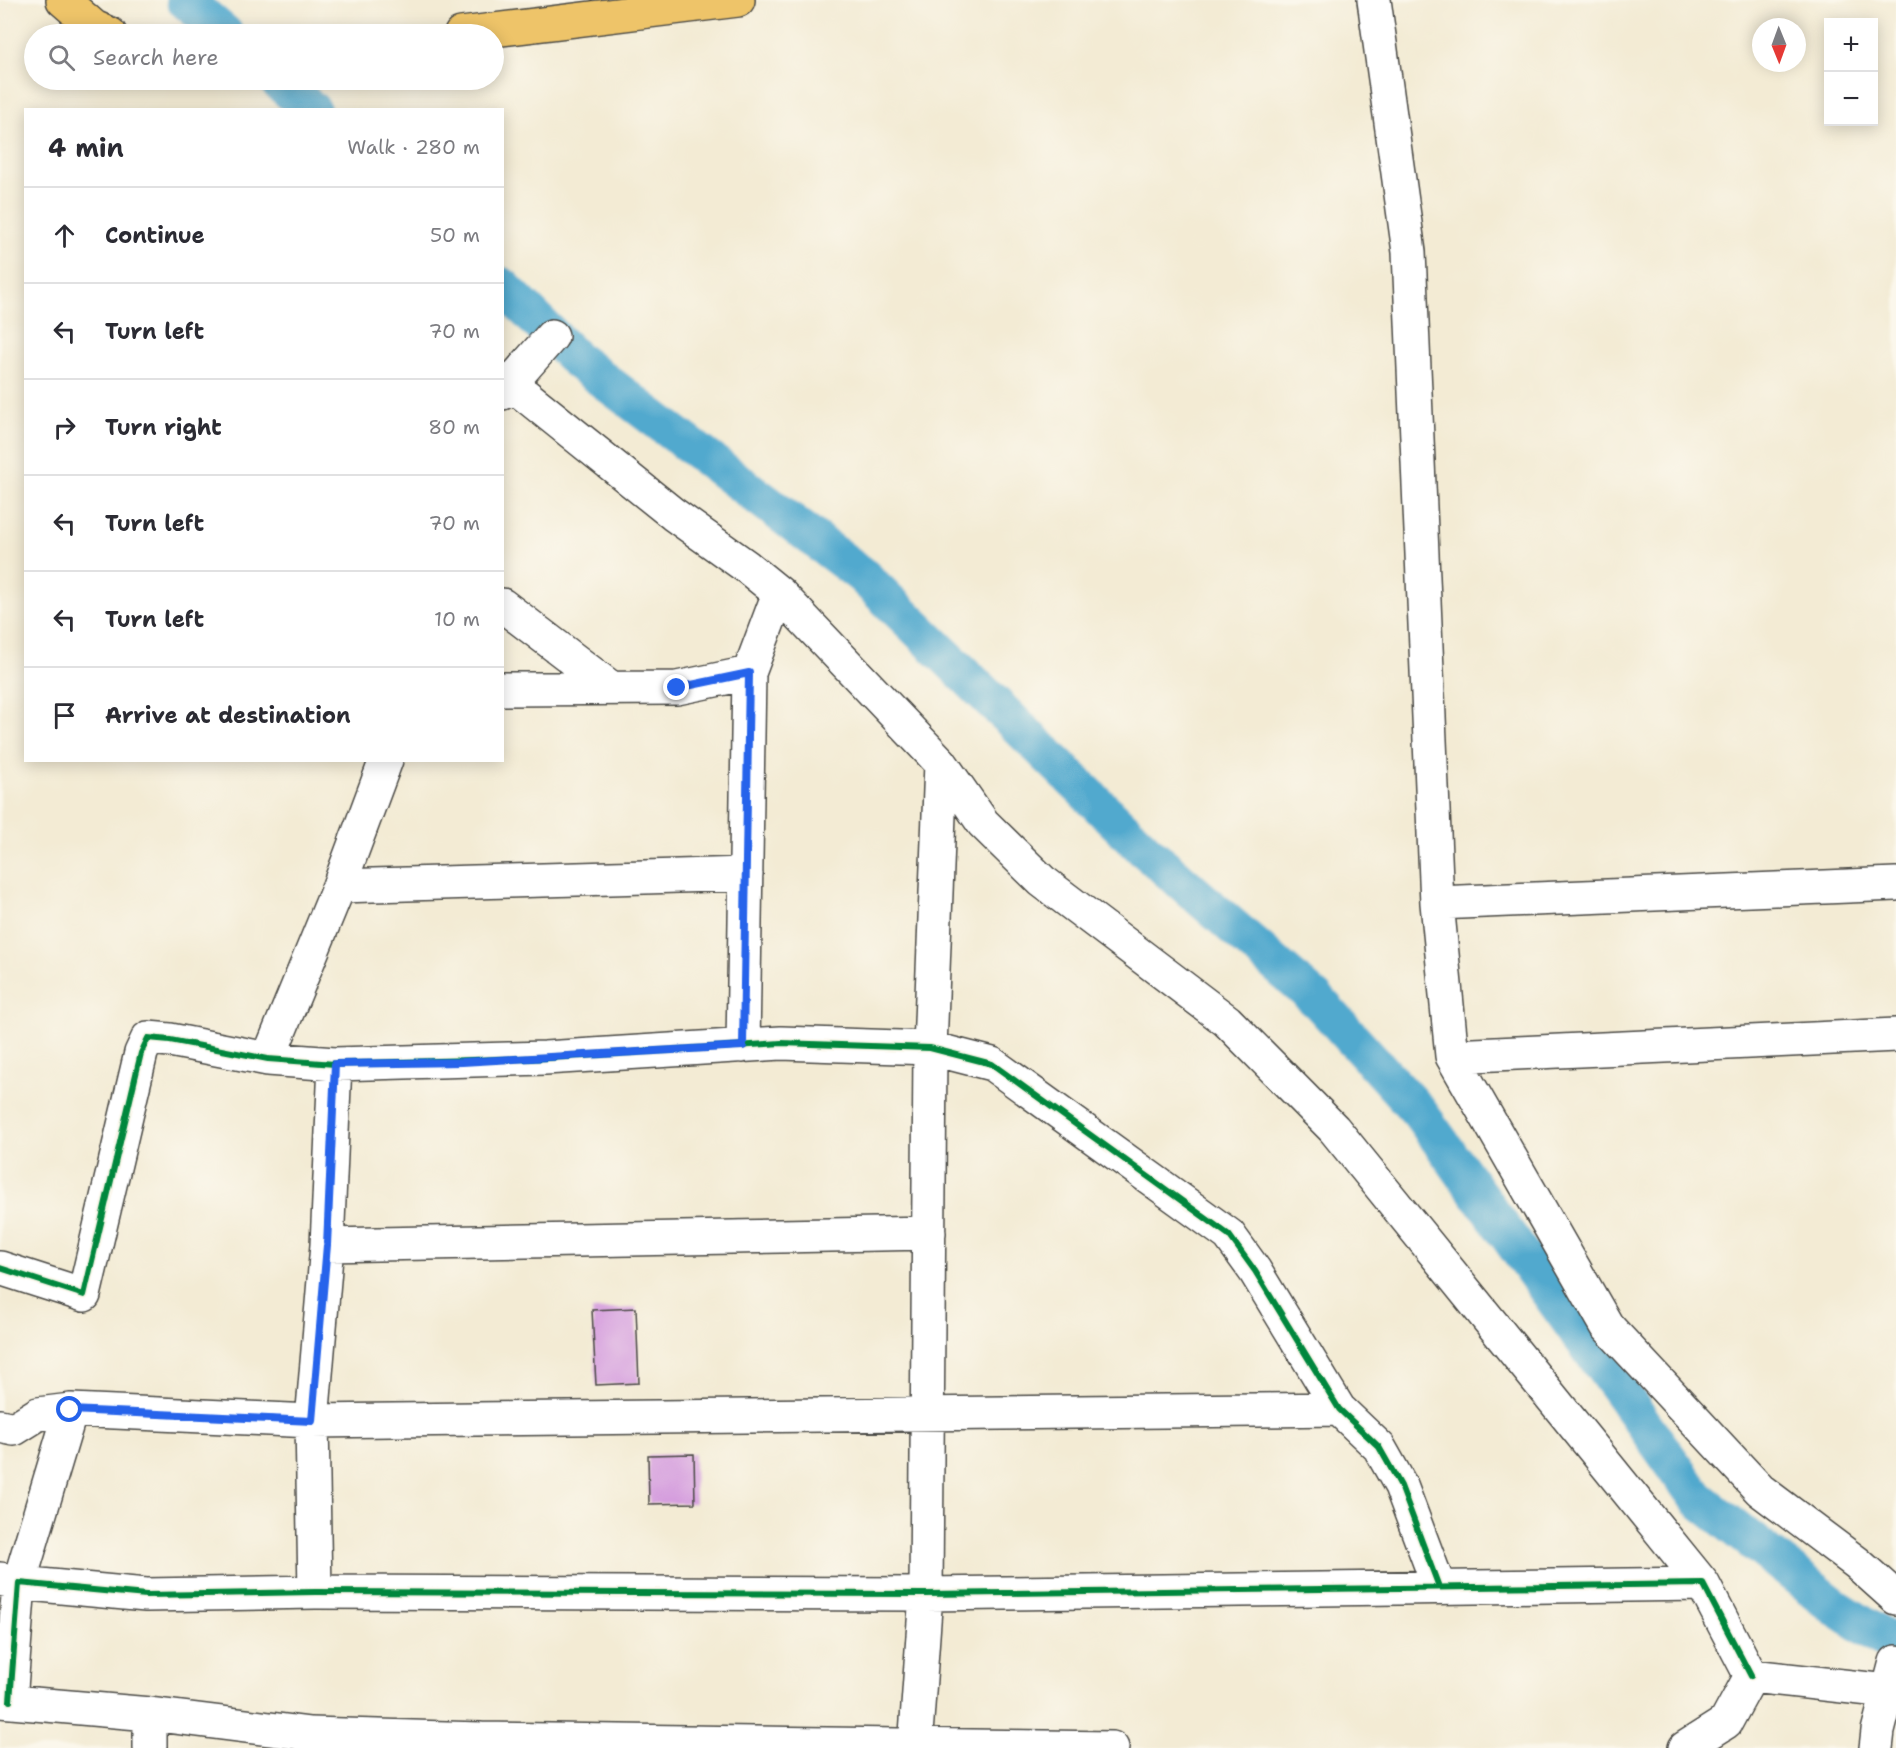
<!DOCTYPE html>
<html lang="en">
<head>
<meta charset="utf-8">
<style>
	:root { --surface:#fff; --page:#f2f2f3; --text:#2b2b33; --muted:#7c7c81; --line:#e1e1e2 }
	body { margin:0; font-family:"Shantell Sans",sans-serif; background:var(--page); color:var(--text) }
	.controls { position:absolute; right:18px; top:18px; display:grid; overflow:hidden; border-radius:0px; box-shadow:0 3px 15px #0003 }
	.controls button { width:54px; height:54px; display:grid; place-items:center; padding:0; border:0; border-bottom:2px solid var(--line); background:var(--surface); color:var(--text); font:30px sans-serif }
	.compass { position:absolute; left:1752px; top:18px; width:54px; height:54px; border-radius:50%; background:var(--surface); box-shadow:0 3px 15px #0003; rotate:179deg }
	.stop { position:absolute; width:18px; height:18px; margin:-14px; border:4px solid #2563eb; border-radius:50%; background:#fff }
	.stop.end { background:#2563eb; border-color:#fff; box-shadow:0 2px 6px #0008 }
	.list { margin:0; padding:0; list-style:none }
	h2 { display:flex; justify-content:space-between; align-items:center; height:78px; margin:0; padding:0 24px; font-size:26px }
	h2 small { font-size:20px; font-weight:400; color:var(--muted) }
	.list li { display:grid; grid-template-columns:39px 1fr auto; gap:18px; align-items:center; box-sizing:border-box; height:96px; padding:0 24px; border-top:2px solid var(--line) }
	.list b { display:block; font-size:22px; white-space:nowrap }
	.list em { font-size:20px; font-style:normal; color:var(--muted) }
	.icon { flex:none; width:33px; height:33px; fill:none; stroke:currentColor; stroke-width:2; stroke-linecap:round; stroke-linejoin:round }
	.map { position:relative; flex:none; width:1896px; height:1748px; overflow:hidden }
	.search { position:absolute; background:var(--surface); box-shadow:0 3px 15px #0003; left:24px; top:24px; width:480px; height:66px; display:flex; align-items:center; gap:15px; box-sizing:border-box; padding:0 21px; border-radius:33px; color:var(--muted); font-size:22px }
	.panel { position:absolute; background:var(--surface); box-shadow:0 3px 15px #0003; left:24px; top:108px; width:480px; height:654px; border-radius:0px }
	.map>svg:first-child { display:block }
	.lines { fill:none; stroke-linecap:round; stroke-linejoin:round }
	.canal { stroke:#51a9ce; stroke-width:38 }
	.building { fill:#d59ede }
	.minor-casing { stroke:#494844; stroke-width:36 }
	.major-casing { stroke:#494844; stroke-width:36 }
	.minor { stroke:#fff; stroke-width:33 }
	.major { stroke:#eec469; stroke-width:33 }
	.cycleway-casing { stroke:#fbf7ec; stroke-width:10 }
	.cycleway { stroke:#00873e; stroke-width:6 }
	.route { stroke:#2563eb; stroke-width:8 }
</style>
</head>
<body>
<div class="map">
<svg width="1896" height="1748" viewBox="0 0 1896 1748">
	<rect width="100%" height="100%" fill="#fbf7ec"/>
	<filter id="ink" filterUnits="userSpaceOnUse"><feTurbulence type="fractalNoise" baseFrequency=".0167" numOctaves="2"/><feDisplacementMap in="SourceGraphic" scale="12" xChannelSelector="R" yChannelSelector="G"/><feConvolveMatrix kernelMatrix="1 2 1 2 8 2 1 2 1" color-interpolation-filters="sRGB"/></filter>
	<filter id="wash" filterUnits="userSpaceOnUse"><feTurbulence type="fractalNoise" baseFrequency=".008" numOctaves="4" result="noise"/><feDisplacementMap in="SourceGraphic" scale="24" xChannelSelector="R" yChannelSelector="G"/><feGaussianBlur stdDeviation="1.35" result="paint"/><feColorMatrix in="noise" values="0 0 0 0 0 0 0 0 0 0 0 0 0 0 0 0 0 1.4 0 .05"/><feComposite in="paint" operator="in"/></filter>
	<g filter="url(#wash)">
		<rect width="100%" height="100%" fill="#f3ebd4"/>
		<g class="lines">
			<path class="canal" d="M 185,0 L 225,34
				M 277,80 L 312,110
				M 502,286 L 578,361 L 862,575 L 1144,849 L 1320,1003 L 1419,1112 L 1697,1498 L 1837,1608 L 1896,1646"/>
		</g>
		<g id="blocks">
			<path class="building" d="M 636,1308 L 639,1383 L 596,1385 L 592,1310 Z
				M 694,1454 L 695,1503 L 649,1504 L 648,1455 Z"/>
		</g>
	</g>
	<g filter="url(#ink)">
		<use href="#blocks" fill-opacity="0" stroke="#494844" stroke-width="1.5"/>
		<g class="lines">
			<g class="minor-casing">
				<path id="minor" d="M 1374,0 L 1409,252 L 1437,903 L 1452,1056 L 1607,1326 L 1760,1490 L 1857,1563 L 1896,1598
					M 510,383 L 673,514 L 747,567 L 779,593 L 941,763 L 983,823 L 1042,881 L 1227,1021 L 1334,1129 L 1703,1584
					M 502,393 L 552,336
					M 502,605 L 611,688
					M 502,689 L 677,688 L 749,673
					M 339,886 L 746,874
					M 1437,903 L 1896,884
					M 743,1046 L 749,673 L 779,593
					M 1452,1056 L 1896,1035
					M 268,1059 L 339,886 L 386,760
					M 327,1245 L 929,1233
					M 0,1268 L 84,1295 L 141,1053 L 148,1038 L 170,1040 L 268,1059 L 335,1064 L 545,1058 L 781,1043 L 930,1048 L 992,1064 L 1229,1235 L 1255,1271 L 1339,1409 L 1379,1447 L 1401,1486 L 1439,1587
					M 0,1426 L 14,1429 L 38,1414 L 71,1410 L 312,1421 L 1339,1409
					M 0,1579 L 19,1583 L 71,1410
					M 315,1592 L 312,1421 L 327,1245 L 335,1064
					M 0,1701 L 150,1714
					M 10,1701 L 19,1583 L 146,1595 L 315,1592 L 926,1594 L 1703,1584 L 1751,1676
					M 481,1739 L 1112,1748
					M 150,1748 L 150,1714 L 310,1734
					M 311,1748 L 310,1734 L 481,1739 L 481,1748
					M 915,1748 L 926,1594 L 930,1048 L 941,763
					M 1685,1748 L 1726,1722 L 1751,1676 L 1888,1691
					M 1876,1748 L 1878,1731 L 1896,1662"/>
			</g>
			<g class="major-casing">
				<path id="major" d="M 63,0 L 94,27 L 110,34
					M 461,34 L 738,0"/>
			</g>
			<use href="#minor" class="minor"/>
			<use href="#major" class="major"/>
			<g class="cycleway-casing">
				<path id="cycleway" d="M 0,1268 L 84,1295 L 141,1053 L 148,1038 L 170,1040 L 268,1059 L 335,1064 L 545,1058 L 781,1043 L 930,1048 L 992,1064 L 1229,1235 L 1255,1271 L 1339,1409 L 1379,1447 L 1401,1486 L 1439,1587
					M 10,1701 L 19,1583 L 146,1595 L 315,1592 L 926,1594 L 1703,1584 L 1751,1676"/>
			</g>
			<use href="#cycleway" class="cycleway"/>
		</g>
	</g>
	<g class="lines" filter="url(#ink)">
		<path class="route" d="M 70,1410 L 312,1421 L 327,1245 L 335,1064 L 462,1062 L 743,1046 L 749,673 L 677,688"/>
	</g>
</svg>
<div class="controls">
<button>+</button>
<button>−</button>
</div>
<svg class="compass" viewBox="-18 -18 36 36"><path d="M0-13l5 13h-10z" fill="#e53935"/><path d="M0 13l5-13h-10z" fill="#7c7c81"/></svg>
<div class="stop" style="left:70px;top:1410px"></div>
<div class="stop end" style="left:677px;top:688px"></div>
<div class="search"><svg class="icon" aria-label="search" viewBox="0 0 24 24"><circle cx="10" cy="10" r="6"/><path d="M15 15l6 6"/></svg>Search here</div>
<section class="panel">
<h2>4 min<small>Walk · 280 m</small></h2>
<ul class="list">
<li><svg class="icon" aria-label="ahead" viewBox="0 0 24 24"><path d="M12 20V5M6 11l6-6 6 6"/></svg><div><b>Continue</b></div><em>50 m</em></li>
<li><svg class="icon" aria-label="left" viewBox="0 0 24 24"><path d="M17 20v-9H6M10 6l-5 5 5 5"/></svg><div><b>Turn left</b></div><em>70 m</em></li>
<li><svg class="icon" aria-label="right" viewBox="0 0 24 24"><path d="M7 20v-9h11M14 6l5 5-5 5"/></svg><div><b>Turn right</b></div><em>80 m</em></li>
<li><svg class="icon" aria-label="left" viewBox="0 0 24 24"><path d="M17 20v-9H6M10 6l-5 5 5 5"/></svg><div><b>Turn left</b></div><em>70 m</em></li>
<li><svg class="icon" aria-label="left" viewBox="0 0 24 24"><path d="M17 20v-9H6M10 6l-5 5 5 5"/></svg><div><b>Turn left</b></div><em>10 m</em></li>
<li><svg class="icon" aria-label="arrive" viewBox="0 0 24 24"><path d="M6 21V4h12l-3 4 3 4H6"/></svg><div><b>Arrive at destination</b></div></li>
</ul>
</section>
</div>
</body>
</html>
